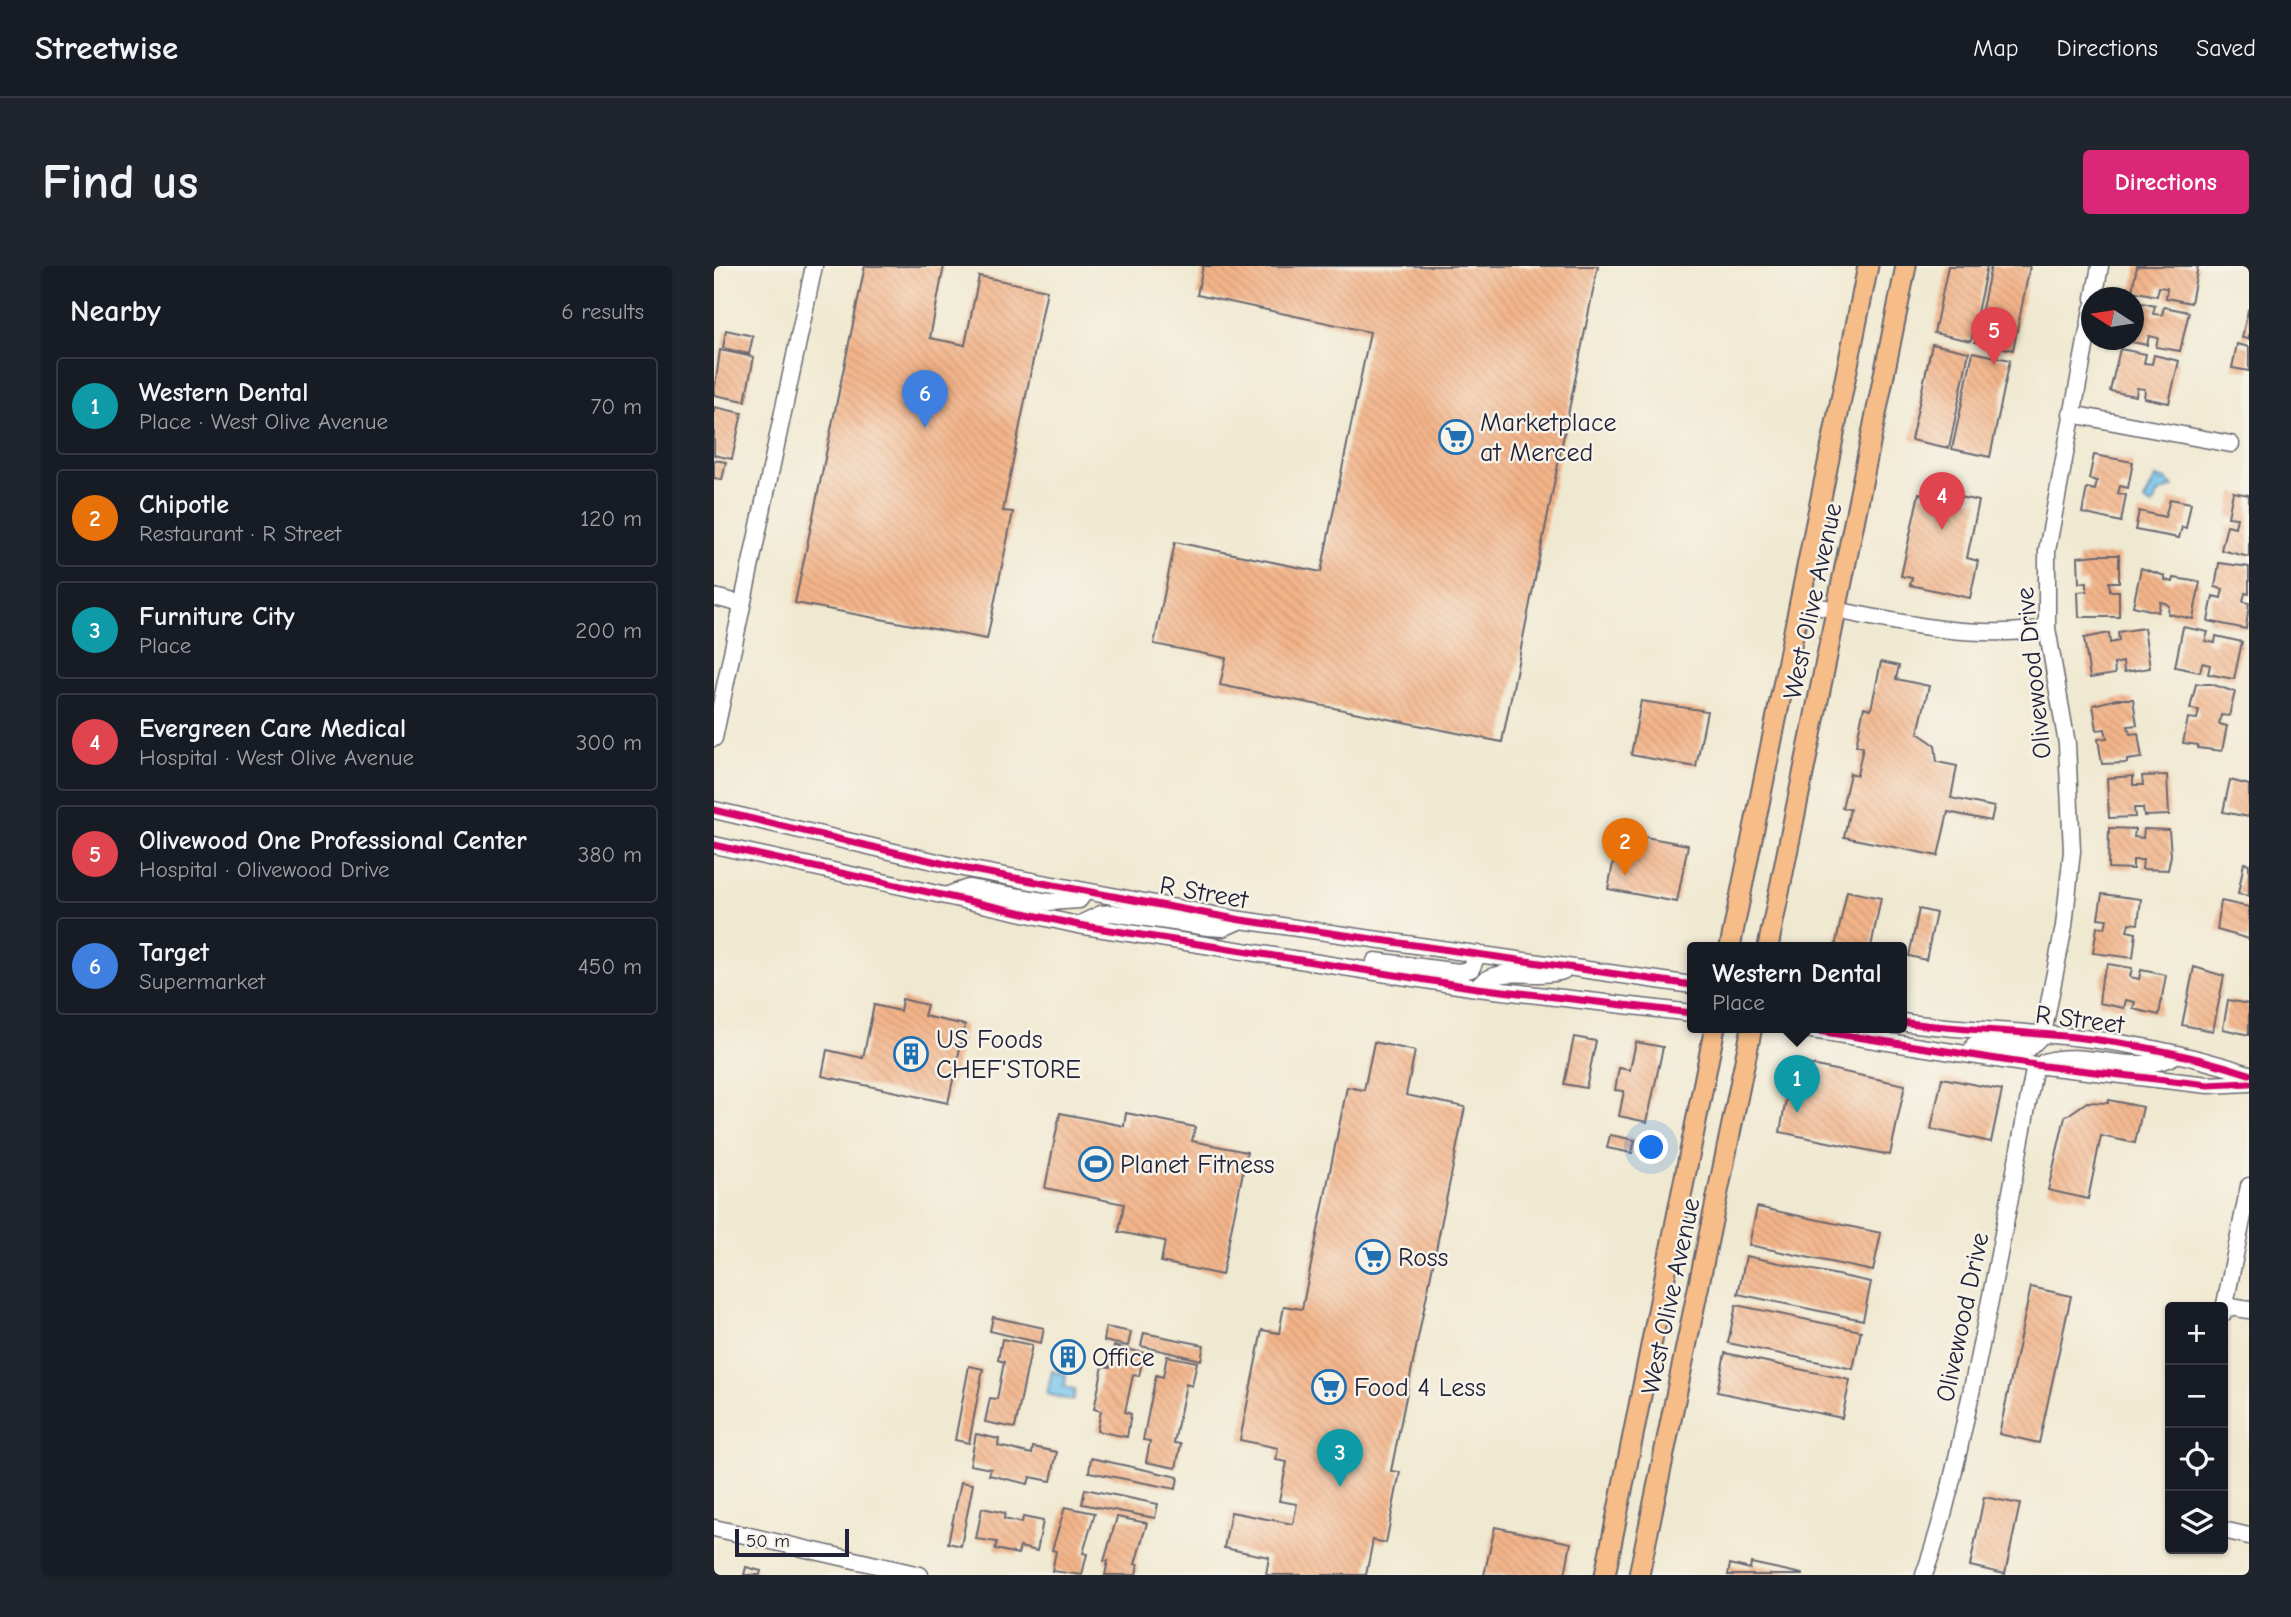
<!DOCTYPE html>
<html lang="en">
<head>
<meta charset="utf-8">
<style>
	:root { --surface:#171b24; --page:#20242c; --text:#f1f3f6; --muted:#9ea1a6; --line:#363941; --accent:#db2777 }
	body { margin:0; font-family:"Comic Neue",sans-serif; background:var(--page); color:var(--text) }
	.controls { position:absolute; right:21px; bottom:21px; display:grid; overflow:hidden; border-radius:7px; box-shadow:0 2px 5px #0004 }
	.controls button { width:63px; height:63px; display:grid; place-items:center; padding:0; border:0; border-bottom:2px solid var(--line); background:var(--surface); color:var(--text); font:35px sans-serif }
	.compass { position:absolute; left:1367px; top:21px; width:63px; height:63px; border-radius:50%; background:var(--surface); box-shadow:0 2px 5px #0004; rotate:282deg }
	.scale { position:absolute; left:21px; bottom:18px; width:114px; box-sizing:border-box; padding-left:7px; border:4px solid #22223b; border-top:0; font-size:19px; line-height:24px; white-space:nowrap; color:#22223b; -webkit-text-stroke:5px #f7f3e8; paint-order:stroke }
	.you { position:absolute; left:938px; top:882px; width:24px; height:24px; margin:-18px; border:5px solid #fff; border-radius:50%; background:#1a73e8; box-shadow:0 0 0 10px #1a73e833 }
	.badge { display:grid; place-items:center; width:46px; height:46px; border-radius:50%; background:var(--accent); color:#fff; font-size:23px; font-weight:700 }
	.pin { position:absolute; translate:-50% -58px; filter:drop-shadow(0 2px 4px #0008) }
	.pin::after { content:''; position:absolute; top:37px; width:24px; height:21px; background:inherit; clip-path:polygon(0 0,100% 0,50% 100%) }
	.popup { position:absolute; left:973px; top:676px; width:220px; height:91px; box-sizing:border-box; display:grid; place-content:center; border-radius:7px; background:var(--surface); filter:drop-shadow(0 2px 5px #0005); font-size:23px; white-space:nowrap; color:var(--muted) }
	.popup b { font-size:26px; color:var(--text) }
	.popup::after { content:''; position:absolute; left:50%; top:100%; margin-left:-14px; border:14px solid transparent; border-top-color:var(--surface) }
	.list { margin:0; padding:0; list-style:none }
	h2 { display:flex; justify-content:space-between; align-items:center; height:91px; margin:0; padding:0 28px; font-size:30px }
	h2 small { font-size:23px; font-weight:400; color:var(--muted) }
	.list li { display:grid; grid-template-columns:46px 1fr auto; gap:21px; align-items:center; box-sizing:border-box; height:98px; margin:0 14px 14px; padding:0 14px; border:2px solid var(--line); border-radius:7px }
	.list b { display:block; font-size:26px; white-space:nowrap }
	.list p { margin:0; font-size:23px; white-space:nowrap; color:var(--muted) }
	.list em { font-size:23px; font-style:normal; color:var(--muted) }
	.icon { flex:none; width:38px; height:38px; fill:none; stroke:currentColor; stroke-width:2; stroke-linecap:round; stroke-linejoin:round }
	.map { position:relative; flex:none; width:1535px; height:1309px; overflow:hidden; border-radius:7px }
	header { display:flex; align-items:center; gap:42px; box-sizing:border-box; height:98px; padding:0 35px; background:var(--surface); border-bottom:2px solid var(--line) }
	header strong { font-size:33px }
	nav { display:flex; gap:38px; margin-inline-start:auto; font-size:24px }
	.intro { display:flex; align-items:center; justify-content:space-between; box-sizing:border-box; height:168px; padding:0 42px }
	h1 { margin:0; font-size:49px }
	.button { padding:18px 32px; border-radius:7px; background:var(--accent); color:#fff; font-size:24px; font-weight:700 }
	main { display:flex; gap:42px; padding:0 42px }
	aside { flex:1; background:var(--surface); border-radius:7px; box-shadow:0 2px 5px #0004 }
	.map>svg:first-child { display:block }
	.water { fill:url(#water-ripples); stroke:#4a7294; stroke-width:2 }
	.building { fill:url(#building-back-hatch) }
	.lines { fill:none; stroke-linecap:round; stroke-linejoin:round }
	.minor-casing { stroke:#6a6870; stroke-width:19 }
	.major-casing { stroke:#6a6870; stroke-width:23 }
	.minor { stroke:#fff; stroke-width:16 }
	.major { stroke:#f7bd88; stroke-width:19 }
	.cycleway-casing { stroke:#f7f3e8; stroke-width:11 }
	.cycleway { stroke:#d6006c; stroke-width:7 }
	.labels { text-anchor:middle; stroke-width:5; stroke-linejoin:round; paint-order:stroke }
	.poi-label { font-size:26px; fill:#22223b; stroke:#f7f3e8; text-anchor:start }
	.street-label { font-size:26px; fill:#22223b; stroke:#f7f3e8 }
</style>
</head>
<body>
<header>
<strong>Streetwise</strong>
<nav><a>Map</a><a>Directions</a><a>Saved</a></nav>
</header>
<div class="intro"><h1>Find us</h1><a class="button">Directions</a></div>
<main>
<aside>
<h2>Nearby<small>6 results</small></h2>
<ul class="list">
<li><span class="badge" style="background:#0f9aa8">1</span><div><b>Western Dental</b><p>Place · West Olive Avenue</p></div><em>70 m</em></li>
<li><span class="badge" style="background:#e8710a">2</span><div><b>Chipotle</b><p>Restaurant · R Street</p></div><em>120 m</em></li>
<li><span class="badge" style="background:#0f9aa8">3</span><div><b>Furniture City</b><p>Place</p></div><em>200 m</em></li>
<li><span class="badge" style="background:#e0444e">4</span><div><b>Evergreen Care Medical</b><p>Hospital · West Olive Avenue</p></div><em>300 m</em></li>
<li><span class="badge" style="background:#e0444e">5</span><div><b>Olivewood One Professional Center</b><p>Hospital · Olivewood Drive</p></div><em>380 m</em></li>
<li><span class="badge" style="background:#3f7fe0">6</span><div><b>Target</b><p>Supermarket</p></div><em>450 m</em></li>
</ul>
</aside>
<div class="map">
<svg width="1535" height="1309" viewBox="0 0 1535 1309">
	<defs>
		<pattern id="water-ripples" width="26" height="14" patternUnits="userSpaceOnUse" patternTransform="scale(1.75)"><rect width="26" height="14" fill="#72c2ed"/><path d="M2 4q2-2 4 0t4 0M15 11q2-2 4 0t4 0" fill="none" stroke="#62a6cc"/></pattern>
		<pattern id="building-back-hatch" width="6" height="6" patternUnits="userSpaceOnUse" patternTransform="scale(1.75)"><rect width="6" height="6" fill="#f3b489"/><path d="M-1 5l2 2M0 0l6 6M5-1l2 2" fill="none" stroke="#d09a77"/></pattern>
	</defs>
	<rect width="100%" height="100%" fill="#f7f3e8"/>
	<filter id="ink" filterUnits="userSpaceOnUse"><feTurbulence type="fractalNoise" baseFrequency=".0143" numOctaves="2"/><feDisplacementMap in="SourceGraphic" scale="14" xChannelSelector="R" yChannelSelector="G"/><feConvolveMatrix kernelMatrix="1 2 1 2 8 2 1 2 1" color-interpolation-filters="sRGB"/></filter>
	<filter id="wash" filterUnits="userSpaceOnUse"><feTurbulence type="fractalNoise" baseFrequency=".00686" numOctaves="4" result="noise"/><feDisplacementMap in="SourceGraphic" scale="28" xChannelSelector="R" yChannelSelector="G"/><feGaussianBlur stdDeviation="1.57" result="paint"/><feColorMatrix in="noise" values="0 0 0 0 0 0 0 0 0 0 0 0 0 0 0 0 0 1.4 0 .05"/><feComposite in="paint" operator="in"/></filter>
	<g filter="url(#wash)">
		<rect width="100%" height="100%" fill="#f0e9d1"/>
		<path class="water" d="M 1442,211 L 1452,214 L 1459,221 L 1445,227 L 1438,240 L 1430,235 Z
			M 338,1105 L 352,1109 L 351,1121 L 361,1124 L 359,1135 L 333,1128 Z"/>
		<g id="blocks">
			<path class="building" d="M 151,0 L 230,0 L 216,72 L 251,79 L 265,10 L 333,24 L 289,245 L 299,246 L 273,373 L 81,337 Z
				M 489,0 L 884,0 L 788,476 L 506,419 L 512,392 L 440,378 L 461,276 L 607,306 L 656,66 L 483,29 Z
				M 1234,0 L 1273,0 L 1257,75 L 1220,67 Z
				M 1277,0 L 1316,0 L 1299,84 L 1261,76 Z
				M 1423,0 L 1484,0 L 1477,37 L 1452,32 L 1453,22 L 1445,21 L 1443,30 L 1418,25 Z
				M 1420,35 L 1441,40 L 1439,48 L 1448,49 L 1450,41 L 1475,46 L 1466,85 L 1442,81 L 1444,72 L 1435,70 L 1433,79 L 1413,75 L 1420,74 Z
				M 1534,44 L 1535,45 L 1535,73 L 1528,72 Z
				M 12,64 L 39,70 L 35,88 L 9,82 Z
				M 1218,78 L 1255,86 L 1235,182 L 1197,174 Z
				M 1523,78 L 1535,81 L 1535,105 L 1518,102 Z
				M 1406,83 L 1432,88 L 1430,97 L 1438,98 L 1440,89 L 1465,95 L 1455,137 L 1430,132 L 1431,123 L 1423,122 L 1422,130 L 1396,125 Z
				M 6,84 L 40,91 L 31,135 L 0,129 Z
				M 1259,86 L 1296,94 L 1276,191 L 1238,183 Z
				M 0,141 L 28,147 L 18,193 L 0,189 Z
				M 1380,189 L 1419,196 L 1414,222 L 1406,220 L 1404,227 L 1412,229 L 1407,256 L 1368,247 L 1373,222 L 1381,224 L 1383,215 L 1375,213 Z
				M 0,194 L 12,196 L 8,214 L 0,212 Z
				M 1217,225 L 1265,235 L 1253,292 L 1264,295 L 1256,332 L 1196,319 L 1198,312 L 1187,310 L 1205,227 L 1216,230 Z
				M 1519,226 L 1535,229 L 1535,291 L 1507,284 L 1513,259 L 1521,261 L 1523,252 L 1514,251 Z
				M 1456,233 L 1477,237 L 1472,262 L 1468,261 L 1465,272 L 1421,264 L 1425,245 L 1451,251 Z
				M 1383,289 L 1405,289 L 1405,316 L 1395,316 L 1396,325 L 1405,325 L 1405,351 L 1365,351 L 1364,326 L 1373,325 L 1373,316 L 1365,317 L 1364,291 Z
				M 1505,297 L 1535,301 L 1535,328 L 1531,327 L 1529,336 L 1535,337 L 1532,363 L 1494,355 L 1499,330 L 1507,332 L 1509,323 L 1501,321 Z
				M 1427,302 L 1451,310 L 1451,314 L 1459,316 L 1460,312 L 1486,316 L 1479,353 L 1454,348 L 1455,340 L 1451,337 L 1446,336 L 1444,346 L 1419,340 Z
				M 1469,361 L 1494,366 L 1491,375 L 1501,377 L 1502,370 L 1528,376 L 1520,413 L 1494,408 L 1496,399 L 1488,397 L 1486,406 L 1461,401 Z
				M 1430,362 L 1436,402 L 1410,406 L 1409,396 L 1400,398 L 1401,408 L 1376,412 L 1370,372 L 1395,367 L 1396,377 L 1405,375 L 1404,366 Z
				M 1167,396 L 1185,400 L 1182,413 L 1215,420 L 1204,467 L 1221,479 L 1223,496 L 1243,500 L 1237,532 L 1280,541 L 1277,555 L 1234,546 L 1224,590 L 1130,571 L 1136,543 L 1128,542 L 1136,507 L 1143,509 L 1149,481 L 1142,479 L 1150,441 L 1157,443 Z
				M 1482,418 L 1497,418 L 1521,426 L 1515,450 L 1507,449 L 1505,458 L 1513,460 L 1508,485 L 1484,482 L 1484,479 L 1469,477 L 1474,452 L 1483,453 L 1485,444 L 1476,443 Z
				M 1419,433 L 1423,459 L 1414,460 L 1416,468 L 1424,467 L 1428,492 L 1413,494 L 1413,497 L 1388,498 L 1384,473 L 1393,472 L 1391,463 L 1383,464 L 1379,439 L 1403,433 Z
				M 927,435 L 993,445 L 982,501 L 917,489 Z
				M 1453,509 L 1455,549 L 1430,550 L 1429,542 L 1420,542 L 1421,551 L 1395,552 L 1393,512 L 1419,510 L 1419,519 L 1429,519 L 1428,510 Z
				M 1516,514 L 1535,519 L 1535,551 L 1509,546 Z
				M 1395,562 L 1421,563 L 1420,571 L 1429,572 L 1430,563 L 1455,564 L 1457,589 L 1454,604 L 1428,603 L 1429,594 L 1419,594 L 1419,603 L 1394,602 Z
				M 905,566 L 974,579 L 963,636 L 894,623 Z
				M 1530,597 L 1535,598 L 1535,630 L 1524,628 Z
				M 1133,625 L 1167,632 L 1157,681 L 1121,681 Z
				M 1388,628 L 1427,633 L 1424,658 L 1415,657 L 1413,665 L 1422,667 L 1419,692 L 1379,687 L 1383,661 L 1391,662 L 1393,653 L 1384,652 Z
				M 1507,635 L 1535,641 L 1535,673 L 1503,664 Z
				M 1205,643 L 1222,647 L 1212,694 L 1195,690 Z
				M 1394,698 L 1418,702 L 1416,711 L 1425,713 L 1427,704 L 1452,709 L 1445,749 L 1419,743 L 1421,736 L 1412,734 L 1410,742 L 1385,737 L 1388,712 Z
				M 1480,701 L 1510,710 L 1499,765 L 1468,759 Z
				M 188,733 L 213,739 L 210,750 L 251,759 L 234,837 L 108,810 L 113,784 L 149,792 L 160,739 L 186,745 Z
				M 1514,734 L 1535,738 L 1535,769 L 1509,763 Z
				M 860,771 L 882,775 L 872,822 L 850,818 Z
				M 660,776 L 701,785 L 692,829 L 751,841 L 677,1205 L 686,1206 L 672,1277 L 659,1274 L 652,1309 L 552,1309 L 555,1291 L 510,1282 L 517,1246 L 579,1258 L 583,1238 L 565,1235 L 573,1196 L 562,1194 L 564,1182 L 526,1174 L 548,1064 L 565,1067 L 570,1040 L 588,1043 L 633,821 L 650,824 Z
				M 922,776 L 949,781 L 933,856 L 905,850 L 910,825 L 901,824 L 905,802 L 916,804 Z
				M 1079,795 L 1191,819 L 1176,889 L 1066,866 Z
				M 1228,812 L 1288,824 L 1277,876 L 1217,863 Z
				M 1395,834 L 1429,841 L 1421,877 L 1387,870 L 1374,933 L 1334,924 L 1351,851 L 1373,836 L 1394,837 Z
				M 346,847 L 410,860 L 412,847 L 481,861 L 478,875 L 533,886 L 508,1009 L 447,996 L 451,975 L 405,966 L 410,938 L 331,922 Z
				M 896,869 L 921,874 L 918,887 L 893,882 Z
				M 1043,941 L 1167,967 L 1159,1005 L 1035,979 Z
				M 1032,990 L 1157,1016 L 1149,1054 L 1024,1028 Z
				M 1317,1021 L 1357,1030 L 1325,1177 L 1285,1168 Z
				M 1022,1039 L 1147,1065 L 1139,1103 L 1014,1077 Z
				M 279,1051 L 330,1062 L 327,1077 L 276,1065 Z
				M 392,1061 L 417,1066 L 414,1080 L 390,1075 Z
				M 430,1067 L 490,1079 L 487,1094 L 427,1080 Z
				M 288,1073 L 318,1079 L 301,1162 L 271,1156 L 276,1132 L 283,1133 L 290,1096 L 284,1094 Z
				M 400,1080 L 430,1087 L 425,1110 L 419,1109 L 411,1146 L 417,1148 L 413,1171 L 383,1165 L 387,1145 L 380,1143 L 389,1100 L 396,1101 Z
				M 343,1081 L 368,1086 L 365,1101 L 340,1095 Z
				M 1011,1087 L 1136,1114 L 1128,1152 L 1003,1126 Z
				M 453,1090 L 483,1096 L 478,1120 L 472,1118 L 460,1177 L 467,1178 L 462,1202 L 432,1196 L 436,1175 L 429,1174 L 442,1109 L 449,1111 Z
				M 255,1100 L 269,1103 L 255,1177 L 241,1174 Z
				M 262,1168 L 285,1173 L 284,1180 L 318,1188 L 319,1181 L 343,1186 L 337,1215 L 316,1211 L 314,1218 L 275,1209 L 277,1203 L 256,1199 Z
				M 377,1192 L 464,1211 L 462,1223 L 375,1206 Z
				M 247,1216 L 259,1218 L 247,1280 L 234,1277 Z
				M 371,1223 L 444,1238 L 441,1252 L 368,1238 Z
				M 1270,1231 L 1306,1238 L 1291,1308 L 1256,1300 Z
				M 351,1241 L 381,1247 L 369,1287 L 373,1288 L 368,1309 L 338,1305 L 342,1285 L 338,1284 Z
				M 268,1242 L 291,1247 L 290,1253 L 308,1257 L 309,1251 L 329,1255 L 323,1285 L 306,1281 L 304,1288 L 281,1283 L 283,1276 L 262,1273 Z
				M 403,1251 L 433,1257 L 421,1298 L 424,1298 L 422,1309 L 391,1309 L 394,1295 L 390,1295 Z
				M 781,1261 L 857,1277 L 851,1309 L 770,1309 Z
				M 1037,1297 L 1088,1308 L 1088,1309 L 1014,1309 L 1016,1298 L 1036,1303 Z
				M 32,1301 L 47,1305 L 46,1309 L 30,1309 Z"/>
		</g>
	</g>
	<g filter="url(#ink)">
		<use href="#blocks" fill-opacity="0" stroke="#6a6870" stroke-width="2"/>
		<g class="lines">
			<g class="minor-casing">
				<path id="minor" d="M 1380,32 L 1386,0
					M 1357,148 L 1517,178
					M 0,331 L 28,338
					M 1086,337 C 1168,352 1250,376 1333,362
					M 0,472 L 100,0
					M 0,544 L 253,603 L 527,654 L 978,719
					M 0,579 L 364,659 L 763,722 L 978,747
					M 231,630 L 254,622 L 335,636 L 365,634 L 371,626
					M 364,659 L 387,648 L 399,647 L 494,661 L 509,662 L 527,654
					M 661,695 L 745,706 L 757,703 L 764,688
					M 763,722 C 781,697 821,714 849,705
					M 1188,756 C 1234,763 1280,764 1326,768 C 1397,773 1468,786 1535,808
					M 1079,761 L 1321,799 L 1494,819 L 1535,817
					M 1329,768 L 1350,660 L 1358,585 L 1353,478 L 1333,362 L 1333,285 L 1378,43
					M 1260,779 L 1315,782 L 1329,768
					M 1330,796 C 1374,782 1423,813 1464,788
					M 1510,1040 L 1535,1044
					M 1509,1048 L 1535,920
					M 0,1262 L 206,1309
					M 1509,1264 L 1535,1270
					M 1210,1309 C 1233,1245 1246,1179 1260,1113 C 1282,1009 1301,904 1321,799"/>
			</g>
			<g class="major-casing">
				<path id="major" d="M 1016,681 L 1154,0
					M 1054,681 L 1192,0
					M 891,1309 L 1001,761
					M 925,1309 L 1038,761"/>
			</g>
			<use href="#minor" class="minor"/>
			<use href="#major" class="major"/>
			<g class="cycleway-casing">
				<path id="cycleway" d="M 0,544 L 253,603 L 527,654 L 978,719
					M 0,579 L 364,659 L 763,722 L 978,747
					M 1188,756 C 1234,763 1280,764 1326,768 C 1397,773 1468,786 1535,808
					M 1079,761 L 1321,799 L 1494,819 L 1535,817"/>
			</g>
			<use href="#cycleway" class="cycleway"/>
		</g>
	</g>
	<defs>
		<g id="supermarket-ring" transform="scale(1.75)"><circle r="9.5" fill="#f7f3e8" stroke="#1f6fb2" stroke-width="1.5"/><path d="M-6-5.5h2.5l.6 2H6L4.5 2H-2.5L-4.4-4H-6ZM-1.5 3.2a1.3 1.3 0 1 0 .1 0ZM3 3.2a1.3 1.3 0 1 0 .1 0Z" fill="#1f6fb2"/></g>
		<g id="building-ring" transform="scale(1.75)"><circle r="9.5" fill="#f7f3e8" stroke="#1f6fb2" stroke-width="1.5"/><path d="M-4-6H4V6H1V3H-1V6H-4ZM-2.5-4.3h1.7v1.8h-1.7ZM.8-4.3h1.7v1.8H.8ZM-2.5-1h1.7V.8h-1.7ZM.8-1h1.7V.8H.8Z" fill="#1f6fb2"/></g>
		<g id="stadium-ring" transform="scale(1.75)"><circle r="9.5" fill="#f7f3e8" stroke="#1f6fb2" stroke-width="1.5"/><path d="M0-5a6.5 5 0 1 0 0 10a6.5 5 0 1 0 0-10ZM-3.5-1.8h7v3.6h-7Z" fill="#1f6fb2"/></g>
	</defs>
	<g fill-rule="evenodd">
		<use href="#supermarket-ring" x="742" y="171"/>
		<use href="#building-ring" x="197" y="788"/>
		<use href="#stadium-ring" x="382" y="898"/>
		<use href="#supermarket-ring" x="659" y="991"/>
		<use href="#building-ring" x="354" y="1091"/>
		<use href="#supermarket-ring" x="615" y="1121"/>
	</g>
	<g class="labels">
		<g class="poi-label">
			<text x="766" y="165">Marketplace<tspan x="766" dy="30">at Merced</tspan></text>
			<text x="222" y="782">US Foods<tspan x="222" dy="30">CHEF'STORE</tspan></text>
			<text x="406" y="907">Planet Fitness</text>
			<text x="684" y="1000">Ross</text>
			<text x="378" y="1100">Office</text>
			<text x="640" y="1130">Food 4 Less</text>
		</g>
		<g class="street-label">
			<text transform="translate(1098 335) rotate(-78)" y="9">West Olive Avenue</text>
			<text transform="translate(1319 407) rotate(-96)" y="9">Olivewood Drive</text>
			<text transform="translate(490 626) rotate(10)" y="9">R Street</text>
			<text transform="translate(1366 753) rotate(7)" y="9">R Street</text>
			<text transform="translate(956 1030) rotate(-78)" y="9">West Olive Avenue</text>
			<text transform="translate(1248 1051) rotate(-78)" y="9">Olivewood Drive</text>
		</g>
	</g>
</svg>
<div class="controls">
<button>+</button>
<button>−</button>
<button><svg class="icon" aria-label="locate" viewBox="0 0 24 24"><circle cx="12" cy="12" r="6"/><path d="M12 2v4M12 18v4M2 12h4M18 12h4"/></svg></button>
<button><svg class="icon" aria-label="layers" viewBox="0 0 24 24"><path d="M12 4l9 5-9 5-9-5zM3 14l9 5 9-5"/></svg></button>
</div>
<svg class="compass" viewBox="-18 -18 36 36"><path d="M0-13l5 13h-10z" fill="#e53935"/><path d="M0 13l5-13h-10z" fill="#9ea1a6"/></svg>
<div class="scale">50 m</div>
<div class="you"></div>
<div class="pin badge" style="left:1083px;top:847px;background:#0f9aa8">1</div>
<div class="popup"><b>Western Dental</b>Place</div>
<div class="pin badge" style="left:911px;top:610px;background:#e8710a">2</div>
<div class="pin badge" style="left:626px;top:1221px;background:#0f9aa8">3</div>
<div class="pin badge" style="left:1228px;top:264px;background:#e0444e">4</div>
<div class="pin badge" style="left:1280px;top:99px;background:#e0444e">5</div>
<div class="pin badge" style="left:211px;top:162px;background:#3f7fe0">6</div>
</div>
</main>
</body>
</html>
